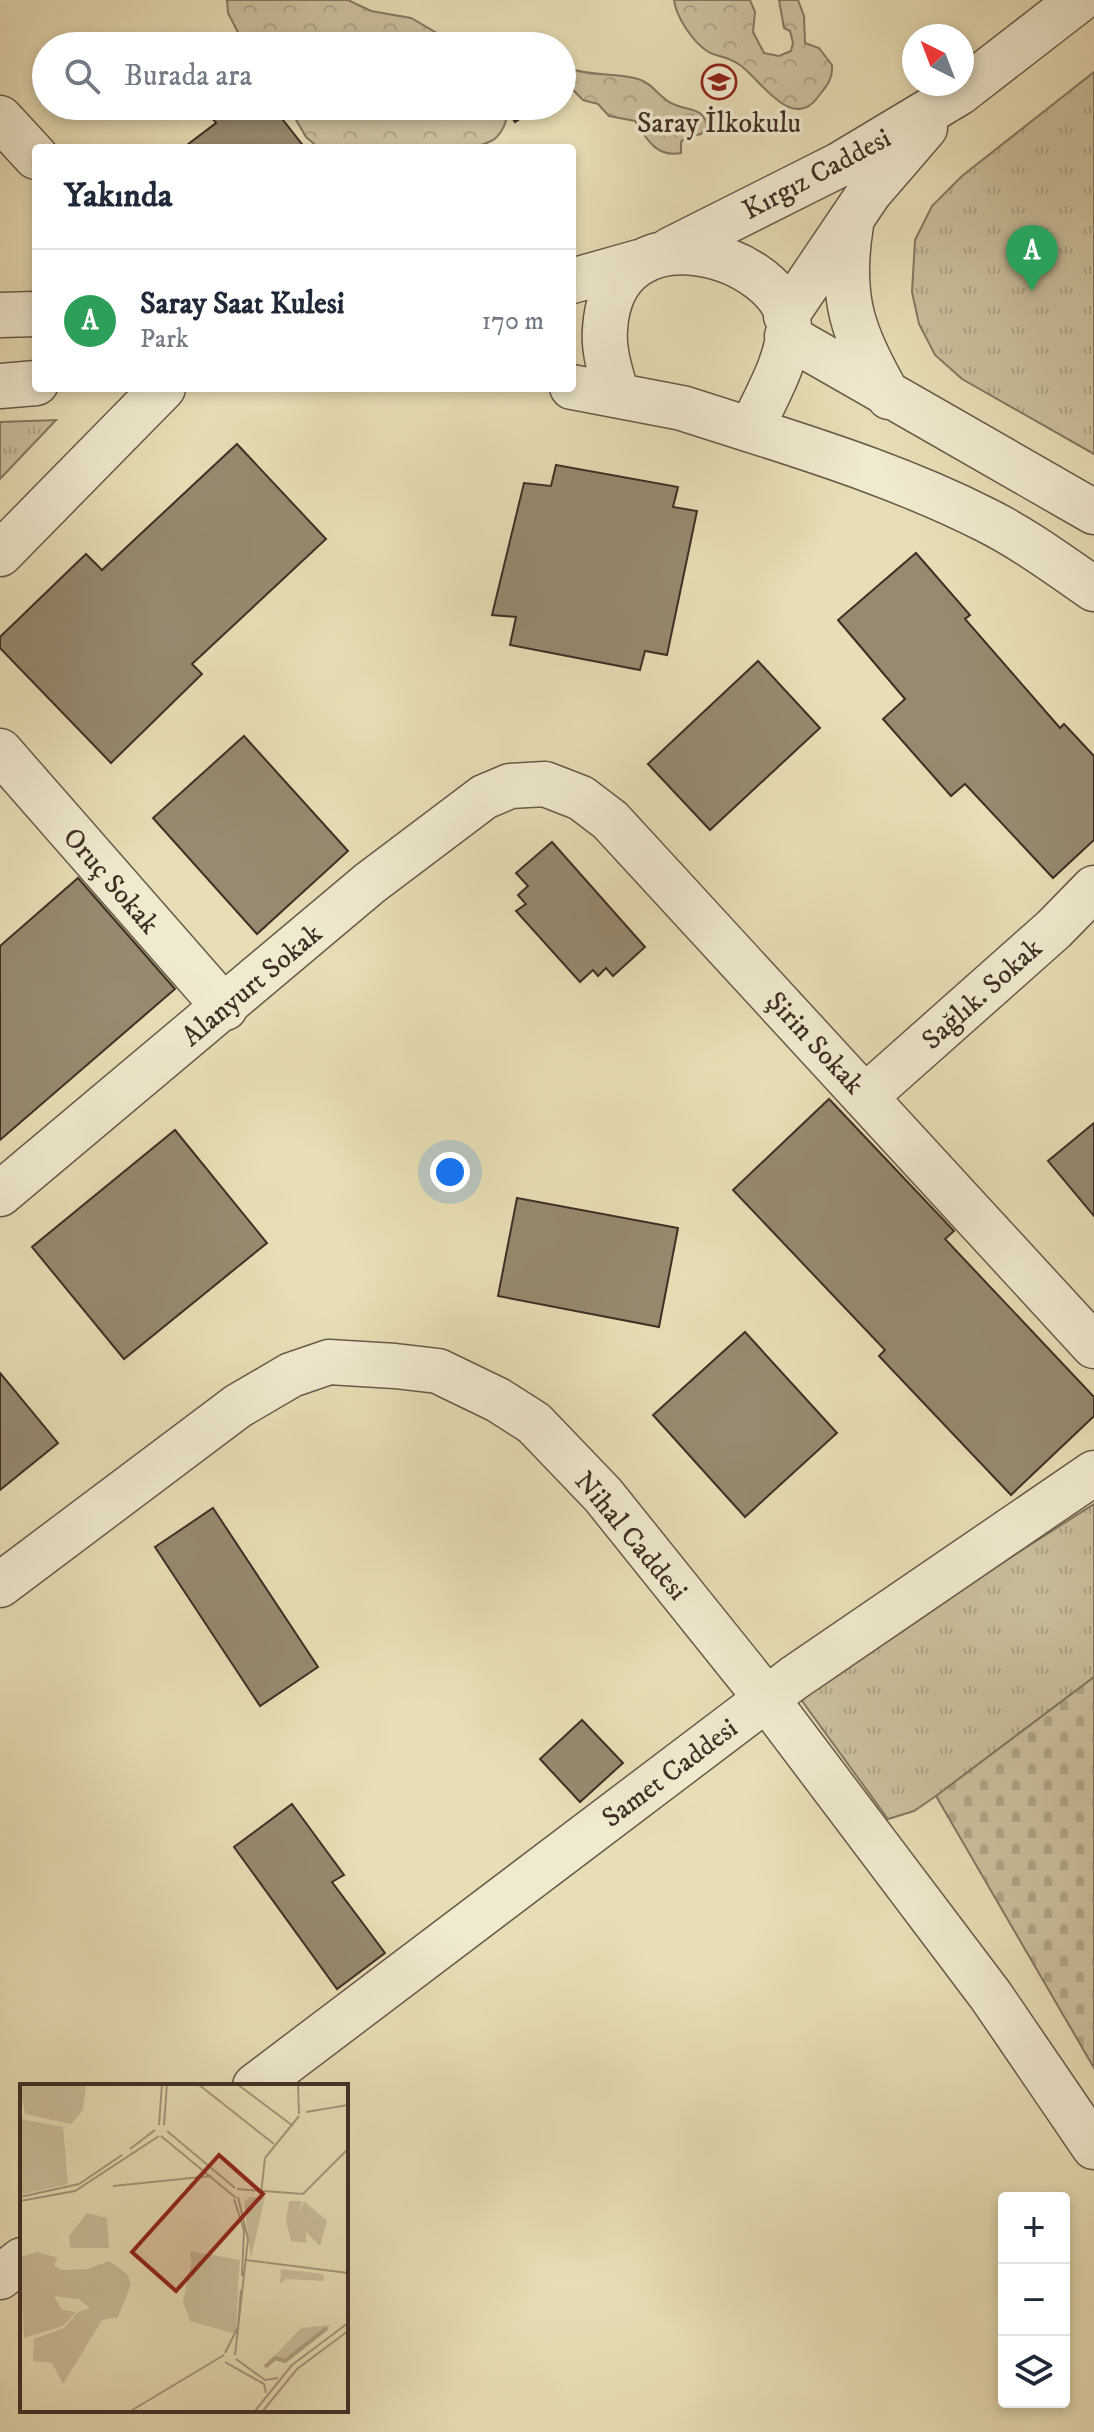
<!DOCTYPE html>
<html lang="tr">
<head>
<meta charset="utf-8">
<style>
	:root { --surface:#fff; --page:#f2f2f3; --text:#1f2937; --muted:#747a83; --line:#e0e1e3; --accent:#8f2418 }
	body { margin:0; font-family:"IM FELL DW Pica",serif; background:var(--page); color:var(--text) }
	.controls { position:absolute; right:24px; bottom:24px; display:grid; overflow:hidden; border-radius:8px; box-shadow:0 4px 12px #0003 }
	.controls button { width:72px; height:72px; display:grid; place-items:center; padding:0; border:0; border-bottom:2px solid var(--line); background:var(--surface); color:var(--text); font:40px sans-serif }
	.compass { position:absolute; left:902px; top:24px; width:72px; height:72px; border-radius:50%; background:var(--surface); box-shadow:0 4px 12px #0003; rotate:318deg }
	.you { position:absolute; left:450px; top:1172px; width:28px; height:28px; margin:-20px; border:6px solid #fff; border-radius:50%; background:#1a73e8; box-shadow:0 0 0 12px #1a73e833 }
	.badge { display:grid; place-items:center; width:52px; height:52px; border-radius:50%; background:var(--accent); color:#fff; font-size:26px; font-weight:700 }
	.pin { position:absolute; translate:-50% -66px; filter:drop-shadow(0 2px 4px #0008) }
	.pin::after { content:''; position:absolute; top:42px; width:28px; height:24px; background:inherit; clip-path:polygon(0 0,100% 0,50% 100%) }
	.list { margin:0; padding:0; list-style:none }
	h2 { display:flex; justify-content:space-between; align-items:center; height:104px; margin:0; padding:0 32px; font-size:34px }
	h2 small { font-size:26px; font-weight:400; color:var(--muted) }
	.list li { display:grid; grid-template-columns:52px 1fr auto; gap:24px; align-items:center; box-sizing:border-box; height:144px; padding:0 32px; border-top:2px solid var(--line) }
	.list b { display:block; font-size:30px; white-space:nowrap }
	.list p { margin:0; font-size:26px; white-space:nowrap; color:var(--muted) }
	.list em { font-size:26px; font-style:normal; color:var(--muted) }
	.icon { flex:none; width:44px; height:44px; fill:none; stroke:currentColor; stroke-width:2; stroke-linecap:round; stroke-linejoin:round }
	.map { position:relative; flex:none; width:1094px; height:2432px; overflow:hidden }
	.search { position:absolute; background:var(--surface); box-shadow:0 4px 12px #0003; left:32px; top:32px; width:544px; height:88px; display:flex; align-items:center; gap:20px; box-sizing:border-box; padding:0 28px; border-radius:44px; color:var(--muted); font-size:30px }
	.panel { position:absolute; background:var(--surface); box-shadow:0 4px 12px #0003; left:32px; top:144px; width:544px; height:248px; border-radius:8px }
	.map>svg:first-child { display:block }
	.grass { fill:url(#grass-tufts); stroke:#847862; stroke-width:2 }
	.forest { fill:url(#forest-crowns); stroke:#847862; stroke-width:2 }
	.cemetery { fill:url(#cemetery-stones); stroke:#847862; stroke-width:2 }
	.building { fill:#968a70; stroke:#3e2f26; stroke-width:2 }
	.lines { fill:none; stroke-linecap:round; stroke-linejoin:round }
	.minor-casing { stroke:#685b4a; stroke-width:47 }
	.minor { stroke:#f0eacf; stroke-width:44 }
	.labels { text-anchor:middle; stroke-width:7; stroke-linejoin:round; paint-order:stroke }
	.poi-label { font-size:28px; fill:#3e2f26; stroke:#f0eacf }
	.street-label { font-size:28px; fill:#3e2f26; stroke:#f0eacf }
	.inset-river { fill:none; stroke:#aea284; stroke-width:4 }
	.inset-road { fill:none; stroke:#a4987c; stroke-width:2 }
	.view { fill:#8f2418; fill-opacity:0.15; stroke:#8f2418; stroke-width:4 }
	.inset-edge { fill:none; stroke:#3e2f26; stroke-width:4 }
</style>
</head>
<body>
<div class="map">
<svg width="1094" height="2432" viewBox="0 0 1094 2432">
	<defs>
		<pattern id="grass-tufts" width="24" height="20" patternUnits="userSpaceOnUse" patternTransform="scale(2)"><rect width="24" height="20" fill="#cbc09d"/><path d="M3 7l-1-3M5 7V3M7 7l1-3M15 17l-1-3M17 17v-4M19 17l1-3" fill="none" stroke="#afa587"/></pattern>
		<pattern id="forest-crowns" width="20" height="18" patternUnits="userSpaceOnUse" patternTransform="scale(2)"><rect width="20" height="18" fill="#cbc09d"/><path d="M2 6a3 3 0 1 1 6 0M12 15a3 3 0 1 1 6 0" fill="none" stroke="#afa587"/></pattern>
		<pattern id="cemetery-stones" width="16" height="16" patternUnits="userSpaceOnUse" patternTransform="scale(2)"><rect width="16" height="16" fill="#cbc09d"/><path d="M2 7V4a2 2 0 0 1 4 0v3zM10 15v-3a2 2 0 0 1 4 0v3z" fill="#afa587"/></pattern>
	</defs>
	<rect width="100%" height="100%" fill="#e8deb5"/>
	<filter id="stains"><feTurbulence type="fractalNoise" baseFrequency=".0025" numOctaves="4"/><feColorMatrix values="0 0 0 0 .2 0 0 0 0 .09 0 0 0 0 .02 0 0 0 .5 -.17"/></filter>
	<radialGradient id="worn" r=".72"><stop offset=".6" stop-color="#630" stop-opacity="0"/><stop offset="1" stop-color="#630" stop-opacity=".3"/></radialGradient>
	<path class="grass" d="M 1094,72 L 1094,454 L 962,379 L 935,355 L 919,324 L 912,292 L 915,240 L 932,206 L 962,176 Z
		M 56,420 L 0,479 L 0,422 Z
		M 1094,1504 L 1094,1677 L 936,1796 L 914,1811 L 888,1819 L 797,1694 Z"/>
	<path class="forest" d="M 227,0 L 348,0 L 371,11 L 411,18 L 459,46 L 245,46 L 228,13 Z
		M 674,0 L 750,0 L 755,12 L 753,32 L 764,53 L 779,56 L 791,51 L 793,43 L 790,31 L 784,28 L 779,0 L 798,0 L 804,16 L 805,43 L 819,48 L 832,65 C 833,80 827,85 818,97 C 792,133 760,79 740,65 C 726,55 715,57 707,51 C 693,42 676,17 674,0 Z
		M 569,68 C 591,77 615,72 638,79 C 653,83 659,98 673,104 C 688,111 704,107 707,126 L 701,134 L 686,137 L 681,142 L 681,153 C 656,158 646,138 635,121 L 609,116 L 598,104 L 583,100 L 562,79 Z
		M 288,106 L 499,106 L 506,121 C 499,141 491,142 472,148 L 319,148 L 306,137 Z"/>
	<path class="cemetery" d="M 1094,1677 L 1094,2068 L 936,1796 Z"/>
	<path class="building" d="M 203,106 L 272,106 L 305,148 L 183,148 L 216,123 Z
		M 505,106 L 539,106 L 515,122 Z
		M 237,444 L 326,539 L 192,664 L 202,674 L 111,763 L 0,648 L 0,637 L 86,554 L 102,570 Z
		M 556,465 L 678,487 L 673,507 L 697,511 L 667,655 L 645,651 L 640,670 L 510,645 L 516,617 L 492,615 L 524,483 L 551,486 Z
		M 916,553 L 970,615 L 965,619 L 1060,728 L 1064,724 L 1094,756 L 1094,840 L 1053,878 L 965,784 L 951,796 L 883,719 L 905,699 L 838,620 Z
		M 758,661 L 820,728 L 710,830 L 648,764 Z
		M 244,736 L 348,851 L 257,934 L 153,818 Z
		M 552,842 L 645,947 L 613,976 L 606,968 L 598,976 L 593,970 L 580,982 L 516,911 L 526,904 L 518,895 L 528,886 L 516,873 Z
		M 78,878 L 175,989 L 0,1140 L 0,946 Z
		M 829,1099 L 954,1231 L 945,1239 L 1094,1397 L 1094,1416 L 1011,1495 L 879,1356 L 885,1350 L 733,1190 Z
		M 1094,1123 L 1094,1216 L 1048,1161 Z
		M 175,1130 L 267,1243 L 124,1359 L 32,1247 Z
		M 517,1198 L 678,1228 L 659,1327 L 498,1296 Z
		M 745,1332 L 837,1433 L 745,1517 L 653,1415 Z
		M 0,1373 L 58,1443 L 0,1490 Z
		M 213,1508 L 318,1667 L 260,1706 L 155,1547 Z
		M 582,1720 L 623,1763 L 580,1802 L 540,1759 Z
		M 292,1804 L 344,1875 L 332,1882 L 385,1953 L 337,1989 L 234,1847 Z"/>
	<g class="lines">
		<g class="minor-casing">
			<path id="minor" d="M 0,118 L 36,157
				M 851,225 C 839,298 853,335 889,397
				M 670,250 L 839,165 L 959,93 L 1079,0
				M 572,281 L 639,262
				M 0,315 L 36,314
				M 786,316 L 869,193 L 925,128
				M 787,336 L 1094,512
				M 0,386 L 36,383
				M 572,387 L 682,408 L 751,430 C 764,400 788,362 789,327 C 789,258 613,200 605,329 C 603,351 611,374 617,395
				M 751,430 C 830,455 911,482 986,520 C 1024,539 1059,565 1094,589
				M 0,554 L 163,388
				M 0,751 L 225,1008
				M 866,1096 L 1054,929 L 1094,888
				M 0,1194 L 370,883 L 484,797 L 510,786 L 545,784 L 581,798 L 610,820 L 1094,1346
				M 0,1585 L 238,1406 L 291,1375 L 329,1362 L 395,1366 L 438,1371 L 498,1400 L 534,1423 L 603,1495 L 766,1698 L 991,1996 L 1094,2147
				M 255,2086 L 794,1678 L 1094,1473
				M 0,2277 L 22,2260"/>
		</g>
		<use href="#minor" class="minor"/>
	</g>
	<defs>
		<g id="school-ring" transform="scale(1.8)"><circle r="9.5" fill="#f0eacf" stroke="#8f2418" stroke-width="1.5"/><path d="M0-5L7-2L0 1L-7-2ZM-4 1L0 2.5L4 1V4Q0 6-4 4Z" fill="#8f2418"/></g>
	</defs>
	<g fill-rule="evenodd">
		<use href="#school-ring" x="719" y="82"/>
	</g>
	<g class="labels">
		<g class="poi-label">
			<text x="719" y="132">Saray İlkokulu</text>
		</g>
		<g class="street-label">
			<text transform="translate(816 173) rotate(-28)" y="10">Kırgız Caddesi</text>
			<text transform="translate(112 880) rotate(49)" y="10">Oruç Sokak</text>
			<text transform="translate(251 984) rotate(-40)" y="10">Alanyurt Sokak</text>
			<text transform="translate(981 993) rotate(-42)" y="10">Sağlık. Sokak</text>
			<text transform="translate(816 1042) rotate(47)" y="10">Şirin Sokak</text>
			<text transform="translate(632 1535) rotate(50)" y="10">Nihal Caddesi</text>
			<text transform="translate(669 1772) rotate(-37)" y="10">Samet Caddesi</text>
		</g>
	</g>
	<g transform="translate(20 2084)">
		<rect width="328" height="328" fill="#e8deb5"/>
		<path d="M 0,0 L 66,0 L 63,26 L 51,40 L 5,30 ZM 0,35 L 43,43 L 48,100 L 0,111 ZM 229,113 L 245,113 L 231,174 L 224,119 ZM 269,117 L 282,117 L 278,130 L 284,117 L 307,137 L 300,162 L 286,148 L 286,159 L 271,157 L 266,137 ZM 67,129 L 87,134 L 89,164 L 50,164 L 49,152 ZM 170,167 L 220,176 L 219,189 L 171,176 ZM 18,168 L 38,174 L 34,181 L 41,186 L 68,185 L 89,177 L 107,190 L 111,200 L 98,233 L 82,236 L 43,300 L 32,279 L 13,277 L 14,255 L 44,244 L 58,228 L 70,224 L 59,215 L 34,212 L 42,226 L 56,228 L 43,242 L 4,254 L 0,173 ZM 261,185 L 303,190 L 304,197 L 266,195 L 260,200 ZM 311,241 L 265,278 L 254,276 L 243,284 L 281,244 Z" fill="#cbc09d"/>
		<path d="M 172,176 L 219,189 L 216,250 L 170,237 L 163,218 Z" fill="#cbc09d"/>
		<path class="inset-river" d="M 245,283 L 255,274 L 265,277 L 307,244"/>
		<path class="inset-road" d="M 178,0 L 254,60M 217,0 L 273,42M 278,0 L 279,30M 286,28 L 328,21M 139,41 L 142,0M 144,41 L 147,0M 147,47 L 215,104M 141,52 L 216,114M 110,65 L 135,46M 93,102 L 191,92M 217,105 L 283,110 L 328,65M 241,110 L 245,74 L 279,32M 0,113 L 59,100 L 102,71M 214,115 L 224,146 L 222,192M 0,117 L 55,107 L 139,52M 226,176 L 328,189M 205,269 L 218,243 L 221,206M 215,271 L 228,155 L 218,113M 216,275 L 245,296 L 258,294M 205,278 L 244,300 L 246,309M 109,328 L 204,271M 234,328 L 272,281 L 328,239M 242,328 L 277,285 L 328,247"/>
		<path class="view" d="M 199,71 L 243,110 L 156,207 L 112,168 Z"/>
		<rect width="328" height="328" class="inset-edge"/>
	</g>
	<rect width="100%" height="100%" filter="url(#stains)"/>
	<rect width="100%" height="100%" fill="url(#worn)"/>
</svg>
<div class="controls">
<button>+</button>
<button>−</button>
<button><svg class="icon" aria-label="layers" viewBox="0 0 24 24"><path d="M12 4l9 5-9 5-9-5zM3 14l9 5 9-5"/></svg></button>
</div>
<svg class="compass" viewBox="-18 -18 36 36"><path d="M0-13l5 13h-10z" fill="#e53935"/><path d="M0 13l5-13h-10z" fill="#747a83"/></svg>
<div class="you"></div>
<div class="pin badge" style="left:1032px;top:291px;background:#2e9e5b">A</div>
<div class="search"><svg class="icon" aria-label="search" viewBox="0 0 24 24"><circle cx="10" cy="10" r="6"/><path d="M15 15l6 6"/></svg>Burada ara</div>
<section class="panel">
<h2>Yakında<small></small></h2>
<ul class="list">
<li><span class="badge" style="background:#2e9e5b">A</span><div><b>Saray Saat Kulesi</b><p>Park</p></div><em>170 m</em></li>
</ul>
</section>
</div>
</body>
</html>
